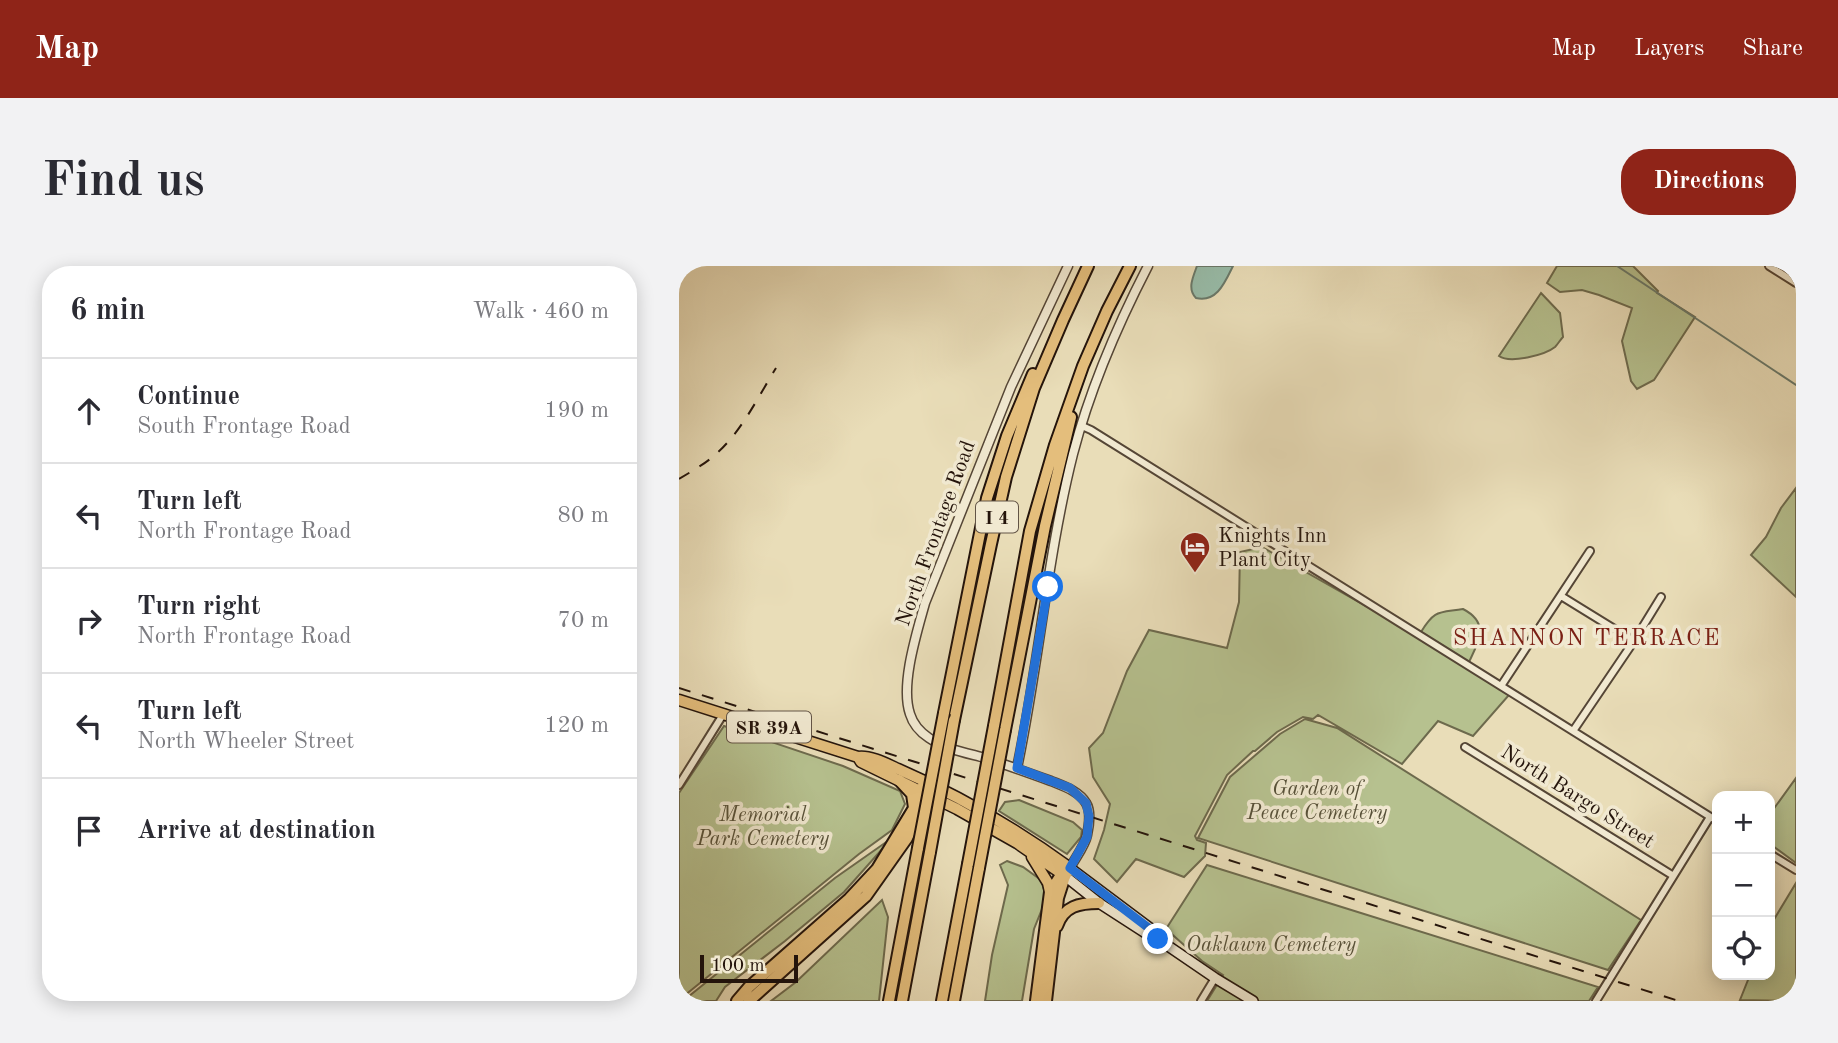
<!DOCTYPE html>
<html lang="en">
<head>
<meta charset="utf-8">
<style>
	:root { --surface:#fff; --page:#f2f2f3; --text:#2b2b33; --muted:#7c7c81; --line:#e1e1e2; --accent:#8f2418 }
	body { margin:0; font-family:"Old Standard TT",serif; background:var(--page); color:var(--text) }
	.controls { position:absolute; right:21px; bottom:21px; display:grid; overflow:hidden; border-radius:14px; box-shadow:0 4px 18px #0003 }
	.controls button { width:63px; height:63px; display:grid; place-items:center; padding:0; border:0; border-bottom:2px solid var(--line); background:var(--surface); color:var(--text); font:35px sans-serif }
	.scale { position:absolute; left:21px; bottom:18px; width:98px; box-sizing:border-box; padding-left:7px; border:4px solid #24140b; border-top:0; font-size:19px; line-height:24px; white-space:nowrap; color:#24140b; -webkit-text-stroke:5px #f1e9d1; paint-order:stroke }
	.stop { position:absolute; width:21px; height:21px; margin:-16px; border:5px solid #1a73e8; border-radius:50%; background:#fff }
	.stop.end { background:#1a73e8; border-color:#fff; box-shadow:0 2px 7px #0008 }
	.list { margin:0; padding:0; list-style:none }
	h2 { display:flex; justify-content:space-between; align-items:center; height:91px; margin:0; padding:0 28px; font-size:30px }
	h2 small { font-size:23px; font-weight:400; color:var(--muted) }
	.list li { display:grid; grid-template-columns:46px 1fr auto; gap:21px; align-items:center; box-sizing:border-box; height:105px; padding:0 28px; border-top:2px solid var(--line) }
	.list b { display:block; font-size:26px; white-space:nowrap }
	.list p { margin:0; font-size:23px; white-space:nowrap; color:var(--muted) }
	.list em { font-size:23px; font-style:normal; color:var(--muted) }
	.icon { flex:none; width:38px; height:38px; fill:none; stroke:currentColor; stroke-width:2; stroke-linecap:round; stroke-linejoin:round }
	.map { position:relative; flex:none; width:1117px; height:735px; overflow:hidden; border-radius:28px }
	header { display:flex; align-items:center; gap:42px; box-sizing:border-box; height:98px; padding:0 35px; background:var(--accent); color:#fff }
	header strong { font-size:33px }
	nav { display:flex; gap:38px; margin-inline-start:auto; font-size:24px }
	.intro { display:flex; align-items:center; justify-content:space-between; box-sizing:border-box; height:168px; padding:0 42px }
	h1 { margin:0; font-size:49px }
	.button { padding:18px 32px; border-radius:28px; background:var(--accent); color:#fff; font-size:24px; font-weight:700 }
	main { display:flex; gap:42px; padding:0 42px }
	aside { flex:1; background:var(--surface); border-radius:28px; box-shadow:0 4px 18px #0003 }
	.map>svg:first-child { display:block }
	.green { fill:#b6c18f; stroke:#6d6a4d; stroke-width:2 }
	.water { fill:#98bdaa; stroke:#6a796a; stroke-width:2 }
	.lines { fill:none; stroke-linecap:round; stroke-linejoin:round }
	.stream { stroke:#6a796a; stroke-width:2 }
	.minor-casing { stroke:#554636; stroke-width:10 }
	.tertiary-casing { stroke:#554636; stroke-width:11 }
	.secondary-casing { stroke:#24140b; stroke-width:12 }
	.primary-casing { stroke:#24140b; stroke-width:13 }
	.motorway-casing { stroke:#24140b; stroke-width:14 }
	.minor { stroke:#f1e9d1; stroke-width:6 }
	.tertiary { stroke:#f1e9d1; stroke-width:8 }
	.secondary { stroke:#f1e9d1; stroke-width:9 }
	.primary { stroke:#e4be7c; stroke-width:10 }
	.motorway { stroke:#e4be7c; stroke-width:10 }
	.rail { stroke:#24140b; stroke-width:2; stroke-dasharray:12 12; stroke-linecap:butt }
	.motorway-bridge-casing { stroke:#24140b; stroke-width:14; stroke-linecap:butt }
	.motorway-bridge { stroke:#e4be7c; stroke-width:10 }
	.route { stroke:#1a73e8; stroke-width:9 }
	.labels { text-anchor:middle; stroke-width:7; stroke-linejoin:round; paint-order:stroke }
	.shield { fill:#f1e9d1; stroke:#625446; stroke-width:2 }
	.shield-label { font-size:19px; font-weight:bold; fill:#24140b }
	.street-label { font-size:21px; fill:#24140b; stroke:#f1e9d1 }
	.poi-label { font-size:21px; fill:#24140b; stroke:#f1e9d1; text-anchor:start }
	.park-label { font-size:21px; font-style:italic; fill:#575139; stroke:#f1e9d1 }
	.neighbourhood-label { font-size:23px; letter-spacing:2px; fill:#7a1f14; stroke:#f1e9d1 }
</style>
</head>
<body>
<header>
<strong>Map</strong>
<nav><a>Map</a><a>Layers</a><a>Share</a></nav>
</header>
<div class="intro"><h1>Find us</h1><a class="button">Directions</a></div>
<main>
<aside>
<h2>6 min<small>Walk · 460 m</small></h2>
<ul class="list">
<li><svg class="icon" aria-label="ahead" viewBox="0 0 24 24"><path d="M12 20V5M6 11l6-6 6 6"/></svg><div><b>Continue</b><p>South Frontage Road</p></div><em>190 m</em></li>
<li><svg class="icon" aria-label="left" viewBox="0 0 24 24"><path d="M17 20v-9H6M10 6l-5 5 5 5"/></svg><div><b>Turn left</b><p>North Frontage Road</p></div><em>80 m</em></li>
<li><svg class="icon" aria-label="right" viewBox="0 0 24 24"><path d="M7 20v-9h11M14 6l5 5-5 5"/></svg><div><b>Turn right</b><p>North Frontage Road</p></div><em>70 m</em></li>
<li><svg class="icon" aria-label="left" viewBox="0 0 24 24"><path d="M17 20v-9H6M10 6l-5 5 5 5"/></svg><div><b>Turn left</b><p>North Wheeler Street</p></div><em>120 m</em></li>
<li><svg class="icon" aria-label="arrive" viewBox="0 0 24 24"><path d="M6 21V4h12l-3 4 3 4H6"/></svg><div><b>Arrive at destination</b></div></li>
</ul>
</aside>
<div class="map">
<svg width="1117" height="735" viewBox="0 0 1117 735">
	<rect width="100%" height="100%" fill="#e9ddb8"/>
	<filter id="stains"><feTurbulence type="fractalNoise" baseFrequency=".00286" numOctaves="4"/><feColorMatrix values="0 0 0 0 .2 0 0 0 0 .09 0 0 0 0 .02 0 0 0 .5 -.17"/></filter>
	<radialGradient id="worn" r=".72"><stop offset=".6" stop-color="#630" stop-opacity="0"/><stop offset="1" stop-color="#630" stop-opacity=".3"/></radialGradient>
	<path class="green" d="M 878,0 L 954,0 L 979,25 L 978,27 L 1016,51 L 975,114 L 958,123 L 952,115 L 943,75 L 953,42 L 920,29 L 903,24 L 881,26 L 868,17 Z
		M 862,27 L 881,47 L 884,71 C 881,74 879,78 876,81 C 866,89 831,98 820,90 Z
		M 1117,222 L 1117,331 L 1072,289 L 1087,271 L 1102,242 Z
		M 583,281 L 699,347 L 830,429 L 794,470 L 759,455 L 723,498 L 639,449 L 634,453 L 624,451 L 598,466 L 576,485 L 574,485 L 548,509 L 516,570 L 518,574 L 527,577 L 526,590 L 505,611 L 457,593 L 438,616 L 415,593 L 425,564 L 431,538 L 414,511 L 410,482 L 424,467 L 448,405 L 470,364 L 548,382 L 560,336 L 561,286 Z
		M 784,343 C 811,357 800,375 790,396 L 742,366 C 756,343 760,347 784,343 Z
		M 626,453 L 658,462 L 962,654 L 929,704 L 519,572 L 551,511 L 601,468 Z
		M 45,460 L 164,500 L 221,525 L 226,538 L 213,564 L 180,588 L 0,734 L 0,527 Z
		M 1117,512 L 1117,597 L 1091,578 L 1091,548 Z
		M 340,534 L 394,556 L 403,564 L 402,571 L 388,588 L 320,545 L 326,536 Z
		M 213,572 L 165,626 L 106,675 L 46,721 L 37,735 L 4,735 L 156,612 Z
		M 328,595 L 344,601 L 362,614 L 366,627 L 363,643 L 355,663 L 343,735 L 306,735 L 313,689 L 329,619 L 321,599 Z
		M 528,599 L 919,721 L 910,735 L 528,735 L 544,709 L 523,695 L 487,663 Z
		M 1117,617 L 1117,735 L 1061,734 L 1071,709 L 1091,709 L 1091,660 Z
		M 203,634 L 209,651 L 200,735 L 92,735 L 117,716 Z"/>
	<path class="water" d="M 518,0 L 554,0 C 546,16 538,37 517,32 C 508,23 514,11 518,0 Z"/>
	<g class="lines">
		<path class="stream" d="M 938,0 L 1117,119"/>
		<g class="minor-casing">
			<path id="minor" d="M 1090,0 L 1117,17
				M 403,160 L 412,164 L 1038,555
				M 882,330 L 955,375
				M 822,420 L 911,285
				M 894,465 L 955,375 L 982,331
				M 786,481 L 993,609
				M 0,519 L 45,447
				M 1091,588 L 1117,604
				M 522,735 L 536,712
				M 917,735 L 1031,551"/>
		</g>
		<g class="tertiary-casing">
			<path id="tertiary" d="M 389,0 L 332,121 L 246,337 C 238,366 221,419 231,448 C 234,458 241,466 250,472 C 266,483 288,487 306,492 C 328,499 350,507 372,515 C 384,520 400,525 407,537 C 412,545 410,560 408,569 C 406,580 396,592 391,602
				M 338,502 C 360,398 368,291 394,188 C 411,123 438,60 469,0"/>
		</g>
		<g class="secondary-casing">
			<path id="secondary" d="M 391,602 L 471,662 L 473,669
				M 386,610 L 420,637 L 468,668 L 473,669 L 536,712 L 574,735"/>
		</g>
		<g class="primary-casing">
			<path id="primary" d="M 0,434 L 179,491 C 191,489 208,498 219,503 C 281,530 336,562 391,602 L 386,610 L 338,577 L 278,543 L 182,496 L 179,491
				M 353,591 L 369,617 L 371,626"/>
		</g>
		<g class="motorway-casing">
			<path id="motorway" d="M 265,447 L 308,232 L 328,170 L 354,108
				M 275,454 L 312,278 L 327,211 L 355,122 L 384,54 L 409,0
				M 315,460 L 351,265 L 376,179 L 404,100 L 428,45 L 451,0
				M 326,464 L 366,260 L 392,151
				M 235,542 L 246,515
				M 378,660 C 385,640 400,637 420,637
				M 58,735 L 70,721 L 170,633 L 198,603 L 235,542 L 233,528 L 220,514
				M 70,735 L 187,630 L 228,572 L 243,541
				M 210,735 L 239,582
				M 223,735 L 251,586
				M 263,735 L 289,598
				M 275,735 L 300,602
				M 357,735 L 371,626 L 380,612 L 386,610
				M 367,735 L 379,632 L 386,610"/>
		</g>
		<use href="#minor" class="minor"/>
		<use href="#tertiary" class="tertiary"/>
		<use href="#secondary" class="secondary"/>
		<use href="#primary" class="primary"/>
		<use href="#motorway" class="motorway"/>
		<path class="rail" d="M 0,213 C 13,205 26,198 37,188 C 63,165 79,131 97,102
			M 0,422 L 1000,735"/>
		<g class="motorway-bridge-casing">
			<path id="motorway-bridge" d="M 239,582 L 265,447
				M 251,586 L 275,454
				M 289,598 L 315,460
				M 300,602 L 326,464"/>
		</g>
		<use href="#motorway-bridge" class="motorway-bridge"/>
	</g>
	<g class="lines">
		<path class="route" d="M 369,321 L 338,502 L 391,522 L 407,537 L 410,550 L 408,571 L 391,602 L 471,663 L 473,669 L 479,673"/>
	</g>
	<defs>
		<g id="hotel-pin" transform="scale(1.575)"><path d="M0 17L-7.5 6A9.5 9.5 0 1 1 7.5 6Z" fill="#8f2418" stroke="#f1e9d1"/><path d="M-6-4.5h1.5V1H6V5H4.5V3h-9V5H-6ZM-4 0a1.8 1.8 0 1 1 3.6 0ZM.5 0V-2.5h3Q6-2.5 6 0Z" fill="#fff"/></g>
	</defs>
	<g fill-rule="evenodd">
		<use href="#hotel-pin" x="516" y="281"/>
	</g>
	<g class="labels">
		<g class="shield">
			<rect x="297" y="235.5" width="42" height="31" rx="5"/>
			<rect x="48" y="445.5" width="84" height="31" rx="5"/>
		</g>
		<g class="shield-label">
			<text x="318" y="258">I 4</text>
			<text x="90" y="468">SR 39A</text>
		</g>
		<g class="street-label">
			<text transform="translate(256 267) rotate(-70)" y="7">North Frontage Road</text>
			<text transform="translate(899 530) rotate(32)" y="7">North Bargo Street</text>
		</g>
		<g class="poi-label">
			<text x="539" y="276">Knights Inn<tspan x="539" dy="24">Plant City</tspan></text>
		</g>
		<g class="park-label">
			<text x="638" y="529">Garden of<tspan x="638" dy="24">Peace Cemetery</tspan></text>
			<text x="84" y="555">Memorial<tspan x="84" dy="24">Park Cemetery</tspan></text>
			<text x="592" y="685">Oaklawn Cemetery</text>
		</g>
		<g class="neighbourhood-label">
			<text x="908" y="379">SHANNON TERRACE</text>
		</g>
	</g>
	<rect width="100%" height="100%" filter="url(#stains)"/>
	<rect width="100%" height="100%" fill="url(#worn)"/>
</svg>
<div class="controls">
<button>+</button>
<button>−</button>
<button><svg class="icon" aria-label="locate" viewBox="0 0 24 24"><circle cx="12" cy="12" r="6"/><path d="M12 2v4M12 18v4M2 12h4M18 12h4"/></svg></button>
</div>
<div class="scale">100 m</div>
<div class="stop" style="left:369px;top:321px"></div>
<div class="stop end" style="left:479px;top:673px"></div>
</div>
</main>
</body>
</html>
